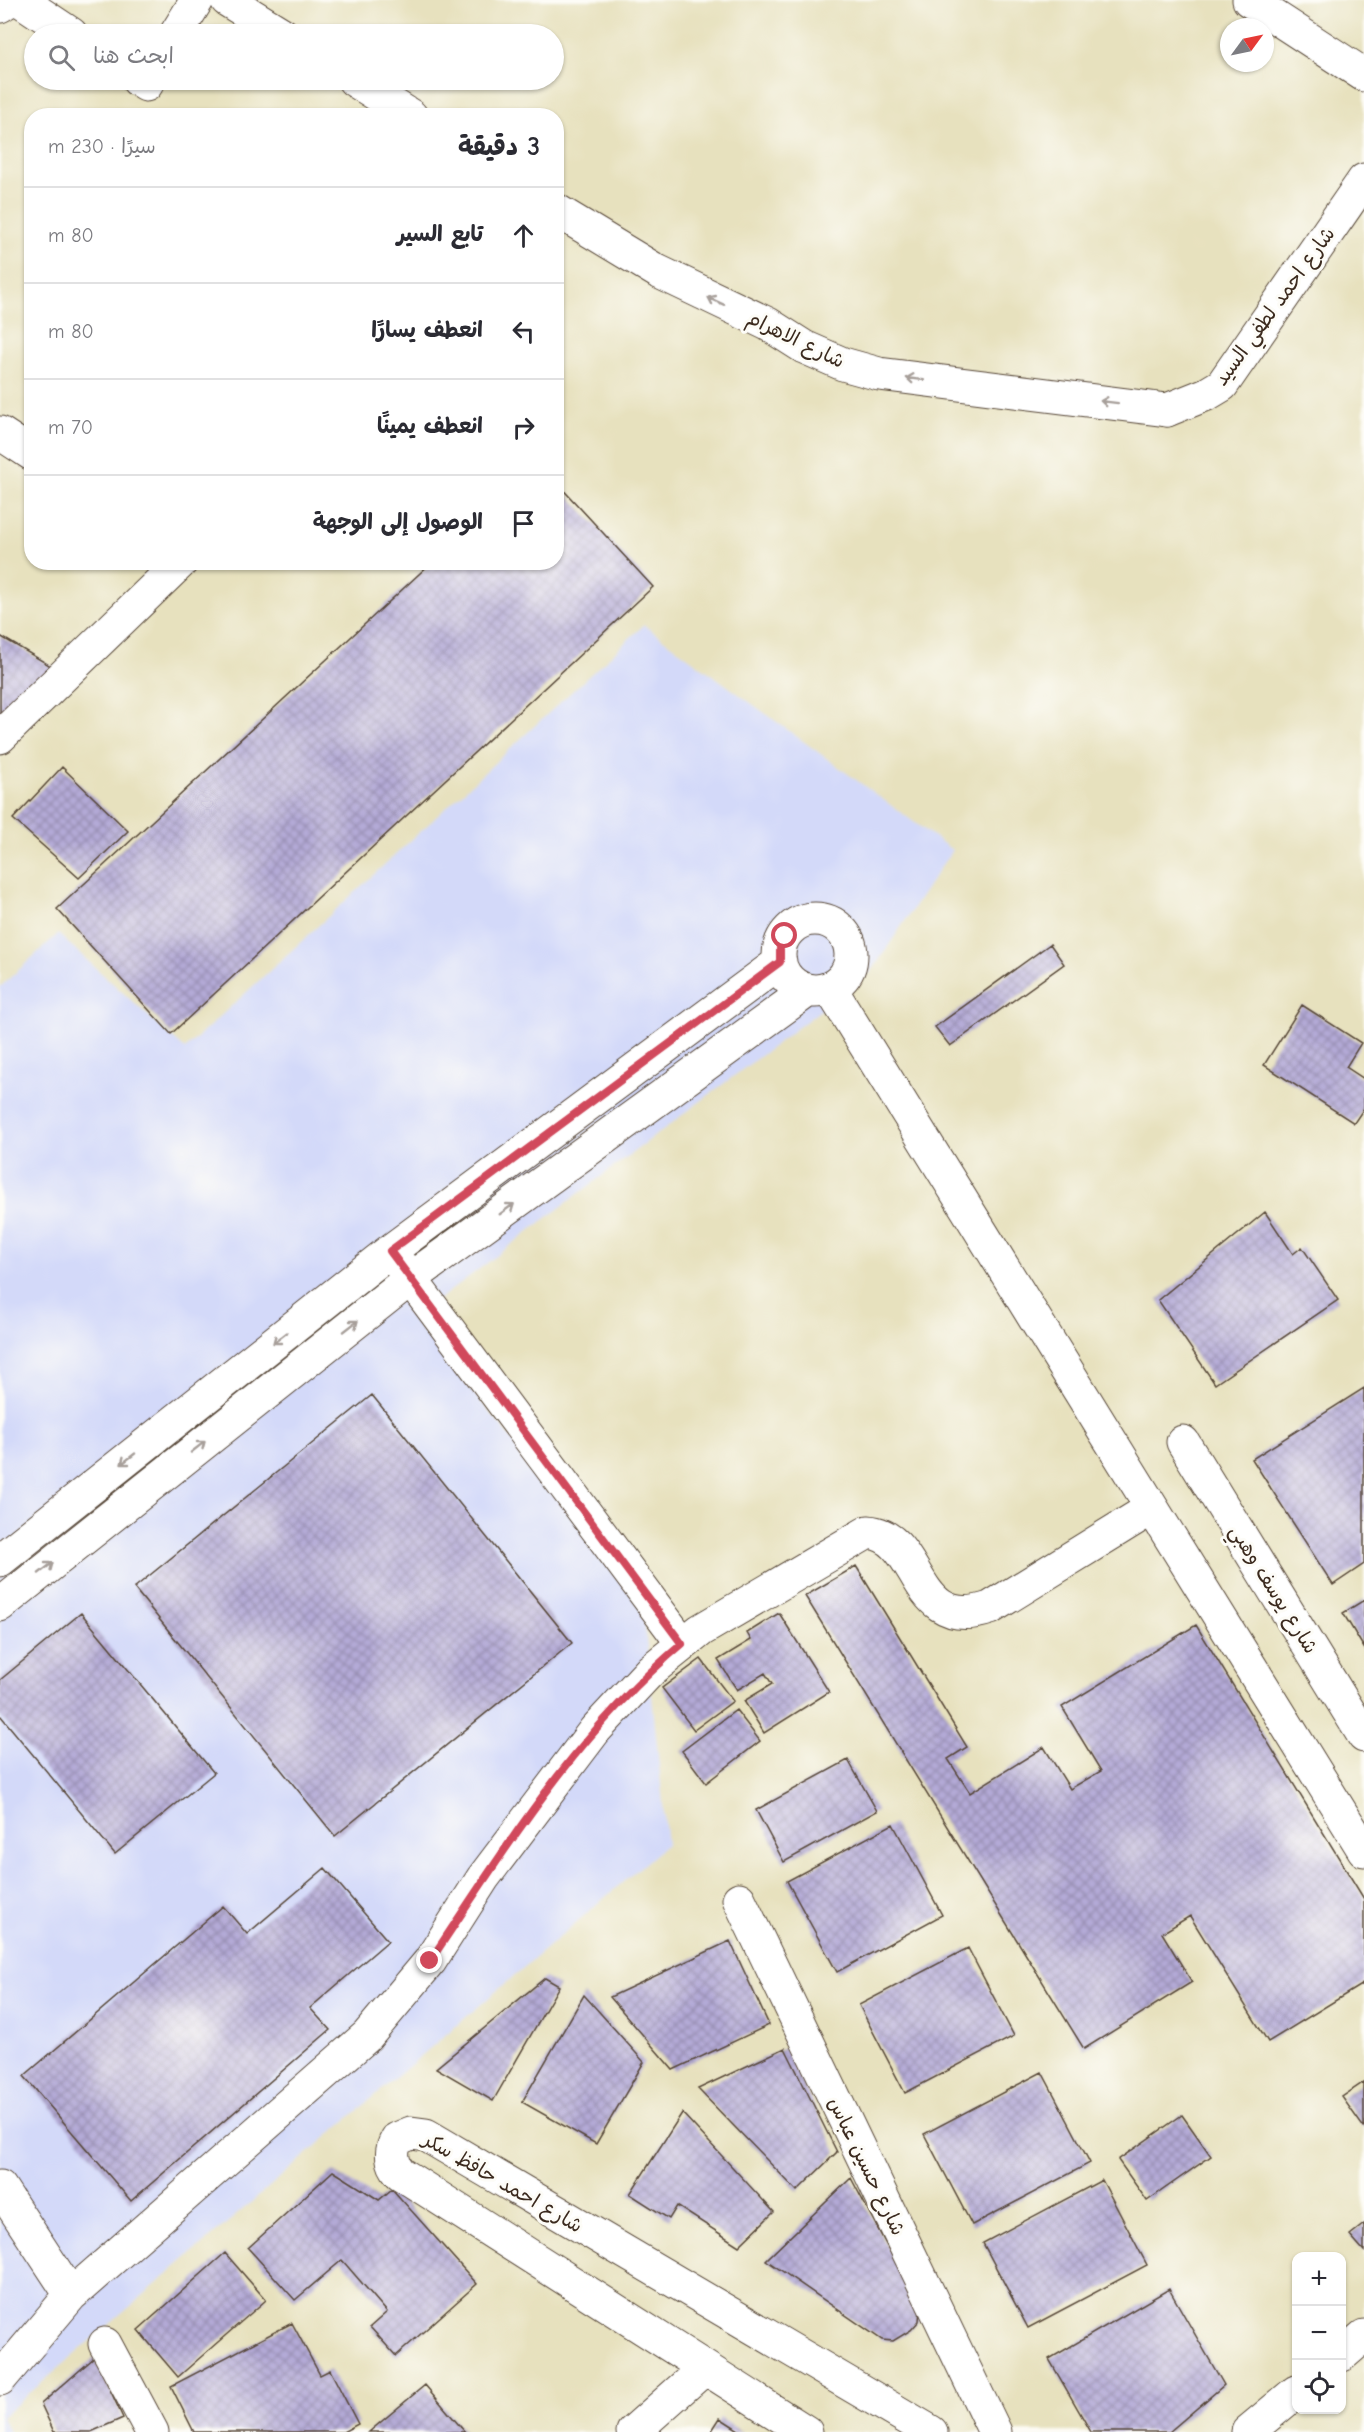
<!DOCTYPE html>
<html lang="ar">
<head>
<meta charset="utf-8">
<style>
	:root { --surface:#fff; --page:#f2f2f3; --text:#2b2b33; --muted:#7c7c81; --line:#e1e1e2 }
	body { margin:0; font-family:"Comic Neue","Playpen Sans Arabic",sans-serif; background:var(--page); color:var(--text); direction:rtl }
	.controls { position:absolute; right:18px; bottom:18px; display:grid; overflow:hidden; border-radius:12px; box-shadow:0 2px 4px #0004 }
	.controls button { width:54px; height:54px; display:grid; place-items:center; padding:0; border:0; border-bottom:2px solid var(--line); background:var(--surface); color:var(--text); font:30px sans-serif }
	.compass { position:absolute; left:1220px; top:18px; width:54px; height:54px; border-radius:50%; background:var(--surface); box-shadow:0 2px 4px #0004; rotate:57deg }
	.stop { position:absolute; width:18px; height:18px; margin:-14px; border:4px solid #d1495b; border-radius:50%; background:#fff }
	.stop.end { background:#d1495b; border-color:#fff; box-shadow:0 2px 6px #0008 }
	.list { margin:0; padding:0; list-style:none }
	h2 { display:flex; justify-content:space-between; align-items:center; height:78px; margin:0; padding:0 24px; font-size:26px }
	h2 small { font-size:20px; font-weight:400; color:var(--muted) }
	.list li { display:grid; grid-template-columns:39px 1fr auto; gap:18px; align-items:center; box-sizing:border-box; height:96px; padding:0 24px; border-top:2px solid var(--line) }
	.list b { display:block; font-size:22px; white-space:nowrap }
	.list em { font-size:20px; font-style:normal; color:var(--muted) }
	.icon { flex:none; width:33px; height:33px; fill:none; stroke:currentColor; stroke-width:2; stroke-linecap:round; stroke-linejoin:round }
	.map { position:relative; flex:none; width:1364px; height:2432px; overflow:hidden; direction:ltr }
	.search { position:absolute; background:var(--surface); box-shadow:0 2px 4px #0004; left:24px; top:24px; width:540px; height:66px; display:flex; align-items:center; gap:15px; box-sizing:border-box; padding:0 21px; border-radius:33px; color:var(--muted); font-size:22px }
	.panel { position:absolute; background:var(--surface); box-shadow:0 2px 4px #0004; left:24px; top:108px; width:540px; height:462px; border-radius:24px; direction:rtl }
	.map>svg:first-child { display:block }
	.built { fill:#d3d9f9 }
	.building { fill:url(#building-cross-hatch) }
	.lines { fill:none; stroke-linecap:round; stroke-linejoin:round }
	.minor-casing { stroke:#554536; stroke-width:35 }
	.major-casing { stroke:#554536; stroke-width:35 }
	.minor { stroke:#fff; stroke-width:33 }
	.major { stroke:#fff; stroke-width:33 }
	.oneway { stroke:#a79f9a }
	.route { stroke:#d1495b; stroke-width:8 }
	.labels { text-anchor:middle; stroke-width:6; stroke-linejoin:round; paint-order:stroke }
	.street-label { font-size:20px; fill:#3b2a1e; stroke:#fdfcf7 }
</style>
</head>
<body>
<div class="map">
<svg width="1364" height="2432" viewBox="0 0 1364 2432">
	<defs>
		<pattern id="building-cross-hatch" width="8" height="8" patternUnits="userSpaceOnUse" patternTransform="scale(1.5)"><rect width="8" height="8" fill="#b4aad7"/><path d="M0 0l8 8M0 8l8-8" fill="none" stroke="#948bae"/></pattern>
	</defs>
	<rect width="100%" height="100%" fill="#fdfcf7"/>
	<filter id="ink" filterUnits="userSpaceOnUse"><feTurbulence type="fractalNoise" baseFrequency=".0167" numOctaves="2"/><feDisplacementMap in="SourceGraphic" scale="12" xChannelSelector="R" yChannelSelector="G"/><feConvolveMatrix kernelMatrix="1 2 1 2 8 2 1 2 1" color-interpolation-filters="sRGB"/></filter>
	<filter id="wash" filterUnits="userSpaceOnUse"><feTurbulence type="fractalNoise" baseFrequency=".008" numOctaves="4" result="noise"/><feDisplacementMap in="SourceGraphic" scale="24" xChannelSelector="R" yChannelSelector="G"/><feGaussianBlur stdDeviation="1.35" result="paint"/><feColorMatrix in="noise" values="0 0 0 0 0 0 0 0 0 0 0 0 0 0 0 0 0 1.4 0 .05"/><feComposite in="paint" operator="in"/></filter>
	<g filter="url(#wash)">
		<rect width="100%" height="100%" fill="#e7e1be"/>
		<path class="built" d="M 644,625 L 952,850 L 871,972 L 413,1319 L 642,1597 L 667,1844 L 2,2417 L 9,2432 L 0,2432 L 0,987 L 58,934 L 185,1049 Z"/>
		<g id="blocks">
			<path class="building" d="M 556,482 L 653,587 L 171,1034 L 57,909 L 432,562 L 556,562 Z
				M 0,636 L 56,669 L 0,716 Z
				M 62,767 L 128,831 L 79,878 L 13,819 Z
				M 1050,944 L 1064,964 L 950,1046 L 935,1027 Z
				M 1302,1005 L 1361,1043 L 1346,1067 L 1364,1079 L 1364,1108 L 1354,1123 L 1264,1065 Z
				M 1265,1212 L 1293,1254 L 1302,1247 L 1338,1300 L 1215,1384 L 1158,1300 Z
				M 1364,1388 L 1364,1564 L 1333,1585 L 1252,1459 Z
				M 372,1395 L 572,1643 L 335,1836 L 134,1588 Z
				M 856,1566 L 967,1747 L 948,1759 L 970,1793 L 1044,1747 L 1070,1789 L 1101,1771 L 1062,1707 L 1196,1625 L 1364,1899 L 1364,1983 L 1268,2042 L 1190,1916 L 1162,1933 L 1192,1982 L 1084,2049 L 805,1596 Z
				M 1364,1600 L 1364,1648 L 1343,1613 Z
				M 81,1613 L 214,1773 L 115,1854 L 0,1715 L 0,1680 Z
				M 779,1613 L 829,1692 L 764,1733 L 744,1701 L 772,1684 L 765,1673 L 737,1690 L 718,1660 L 751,1640 L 747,1633 Z
				M 701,1659 L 733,1701 L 694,1730 L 662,1688 Z
				M 736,1710 L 760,1741 L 706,1783 L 682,1751 Z
				M 848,1760 L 877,1811 L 784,1862 L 756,1810 Z
				M 893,1824 L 942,1915 L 837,1972 L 787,1881 Z
				M 325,1868 L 388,1941 L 310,2008 L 330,2030 L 131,2201 L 24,2076 L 223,1906 L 247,1934 Z
				M 730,1941 L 769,2025 L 673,2070 L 610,1997 Z
				M 968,1948 L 1014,2036 L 905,2093 L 859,2005 Z
				M 545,1978 L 559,1986 L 493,2101 L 436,2068 Z
				M 584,1995 L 644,2062 L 596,2144 L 522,2102 Z
				M 785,2048 L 837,2152 L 797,2191 L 698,2089 Z
				M 1042,2072 L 1090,2163 L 972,2225 L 924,2134 Z
				M 1364,2082 L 1364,2128 L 1342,2097 Z
				M 682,2113 L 774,2212 L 739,2246 L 677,2206 L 669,2219 L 630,2194 Z
				M 1182,2115 L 1211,2156 L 1147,2201 L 1118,2160 Z
				M 333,2171 L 379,2200 L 392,2189 L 477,2284 L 396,2356 L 370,2327 L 387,2312 L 342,2260 L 295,2300 L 248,2248 Z
				M 851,2178 L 920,2309 L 919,2321 L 911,2330 L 893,2341 L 882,2340 L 766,2260 Z
				M 1102,2180 L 1147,2265 L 1028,2328 L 983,2243 Z
				M 1364,2224 L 1364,2251 L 1350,2235 Z
				M 225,2253 L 266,2300 L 178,2377 L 138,2330 Z
				M 1169,2289 L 1224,2385 L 1169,2432 L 1091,2432 L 1049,2359 Z
				M 292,2323 L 320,2375 L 330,2370 L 358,2424 L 343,2432 L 194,2432 L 171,2386 Z
				M 95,2357 L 123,2418 L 91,2432 L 54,2432 L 41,2404 Z
				M 425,2385 L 465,2432 L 369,2432 Z
				M 720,2418 L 742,2432 L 711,2432 Z"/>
		</g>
	</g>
	<g filter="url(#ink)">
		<use href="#blocks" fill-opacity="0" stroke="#554536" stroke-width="1.5"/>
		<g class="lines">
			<g class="minor-casing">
				<path id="minor" d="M 1249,0 L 1364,75
					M 0,6 L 9,0
					M 1167,410 L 1207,394 L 1222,385 L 1364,180
					M 0,433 L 32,454
					M 0,737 L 181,562
					M779 955a36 36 0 1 1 72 0a36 36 0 1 1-72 0Z
					M 830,988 L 1364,1850
					M 398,1262 L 683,1644
					M 1183,1442 L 1364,1736
					M 0,1560 L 390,1251 L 780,962
					M 0,1605 L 410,1279 L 807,991
					M 739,1899 L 995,2432
					M 0,2187 L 71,2295
					M 105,2344 L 152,2432
					M 1342,2355 L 1364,2336
					M 0,2379 L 71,2295 L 367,2036 L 430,1961 L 483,1878 L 595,1730 L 651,1670 L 701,1630 L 868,1532 C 924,1536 910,1635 990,1608 L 1152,1508
					M 633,2432 L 705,2368
					M 806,2432 L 400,2173 C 391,2163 390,2151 397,2139 L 411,2133 L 426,2135 L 931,2432
					M 1248,2432 L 1296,2392"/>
			</g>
			<g class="major-casing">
				<path id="major" d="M 20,0 L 71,34
					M 227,0 L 282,34
					M 176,34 L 197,0
					M 138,80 L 146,85 L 149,80
					M 354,80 L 411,116
					M 556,210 L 657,271 L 768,324 L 804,347 L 843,364 L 879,374 L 1167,410"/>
			</g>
			<use href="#minor" class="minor"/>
			<use href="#major" class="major"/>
		</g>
		<defs><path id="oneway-shaft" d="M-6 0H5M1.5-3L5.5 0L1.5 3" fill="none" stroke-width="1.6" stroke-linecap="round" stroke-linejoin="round" transform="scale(1.5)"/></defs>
		<g class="oneway">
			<use href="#oneway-shaft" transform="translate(716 301) rotate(-155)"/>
			<use href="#oneway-shaft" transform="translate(915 379) rotate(-173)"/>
			<use href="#oneway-shaft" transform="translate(1109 402) rotate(-173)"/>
			<use href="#oneway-shaft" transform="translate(507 1209) rotate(-36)"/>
			<use href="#oneway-shaft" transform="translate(351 1326) rotate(-38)"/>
			<use href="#oneway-shaft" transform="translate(280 1338) rotate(142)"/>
			<use href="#oneway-shaft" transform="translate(198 1447) rotate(-38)"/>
			<use href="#oneway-shaft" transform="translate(128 1459) rotate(142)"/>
			<use href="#oneway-shaft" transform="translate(46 1568) rotate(-38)"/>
		</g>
	</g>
	<g class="lines" filter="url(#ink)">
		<path class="route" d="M 430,1961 C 505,1849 578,1731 682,1644 L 390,1251 L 780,962 L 780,946 L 785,936"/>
	</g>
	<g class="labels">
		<g class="street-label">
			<text transform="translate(1274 306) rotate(-54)" y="7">شارع احمد لطفي السيد</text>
			<text transform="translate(796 339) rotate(26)" y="7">شارع الاهرام</text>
			<text transform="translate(1274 1589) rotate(58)" y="7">شارع يوسف وهبي</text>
			<text transform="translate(867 2166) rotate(64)" y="7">شارع حسين عباس</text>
			<text transform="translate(503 2182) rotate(30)" y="7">شارع احمد حافظ سكر</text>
		</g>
	</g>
</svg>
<div class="controls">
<button>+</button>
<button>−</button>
<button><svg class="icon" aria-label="locate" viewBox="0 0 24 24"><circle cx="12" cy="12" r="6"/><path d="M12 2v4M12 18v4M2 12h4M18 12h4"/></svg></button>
</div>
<svg class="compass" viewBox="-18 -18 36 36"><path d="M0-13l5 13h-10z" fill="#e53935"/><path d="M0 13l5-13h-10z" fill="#7c7c81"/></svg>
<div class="stop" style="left:785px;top:936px"></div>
<div class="stop end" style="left:430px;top:1961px"></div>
<div class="search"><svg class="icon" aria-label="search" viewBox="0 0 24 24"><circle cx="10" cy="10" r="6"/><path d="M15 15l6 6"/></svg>ابحث هنا</div>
<section class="panel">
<h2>3 دقيقة<small>سيرًا · 230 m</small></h2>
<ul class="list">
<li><svg class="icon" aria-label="ahead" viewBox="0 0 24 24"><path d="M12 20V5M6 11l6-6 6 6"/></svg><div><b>تابع السير</b></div><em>80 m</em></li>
<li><svg class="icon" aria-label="left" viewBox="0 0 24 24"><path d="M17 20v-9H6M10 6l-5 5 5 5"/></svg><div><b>انعطف يسارًا</b></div><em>80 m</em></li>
<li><svg class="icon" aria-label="right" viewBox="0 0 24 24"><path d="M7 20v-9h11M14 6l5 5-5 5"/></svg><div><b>انعطف يمينًا</b></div><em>70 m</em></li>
<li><svg class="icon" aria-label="arrive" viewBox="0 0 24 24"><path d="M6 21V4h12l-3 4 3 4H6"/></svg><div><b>الوصول إلى الوجهة</b></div></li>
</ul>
</section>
</div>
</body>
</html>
